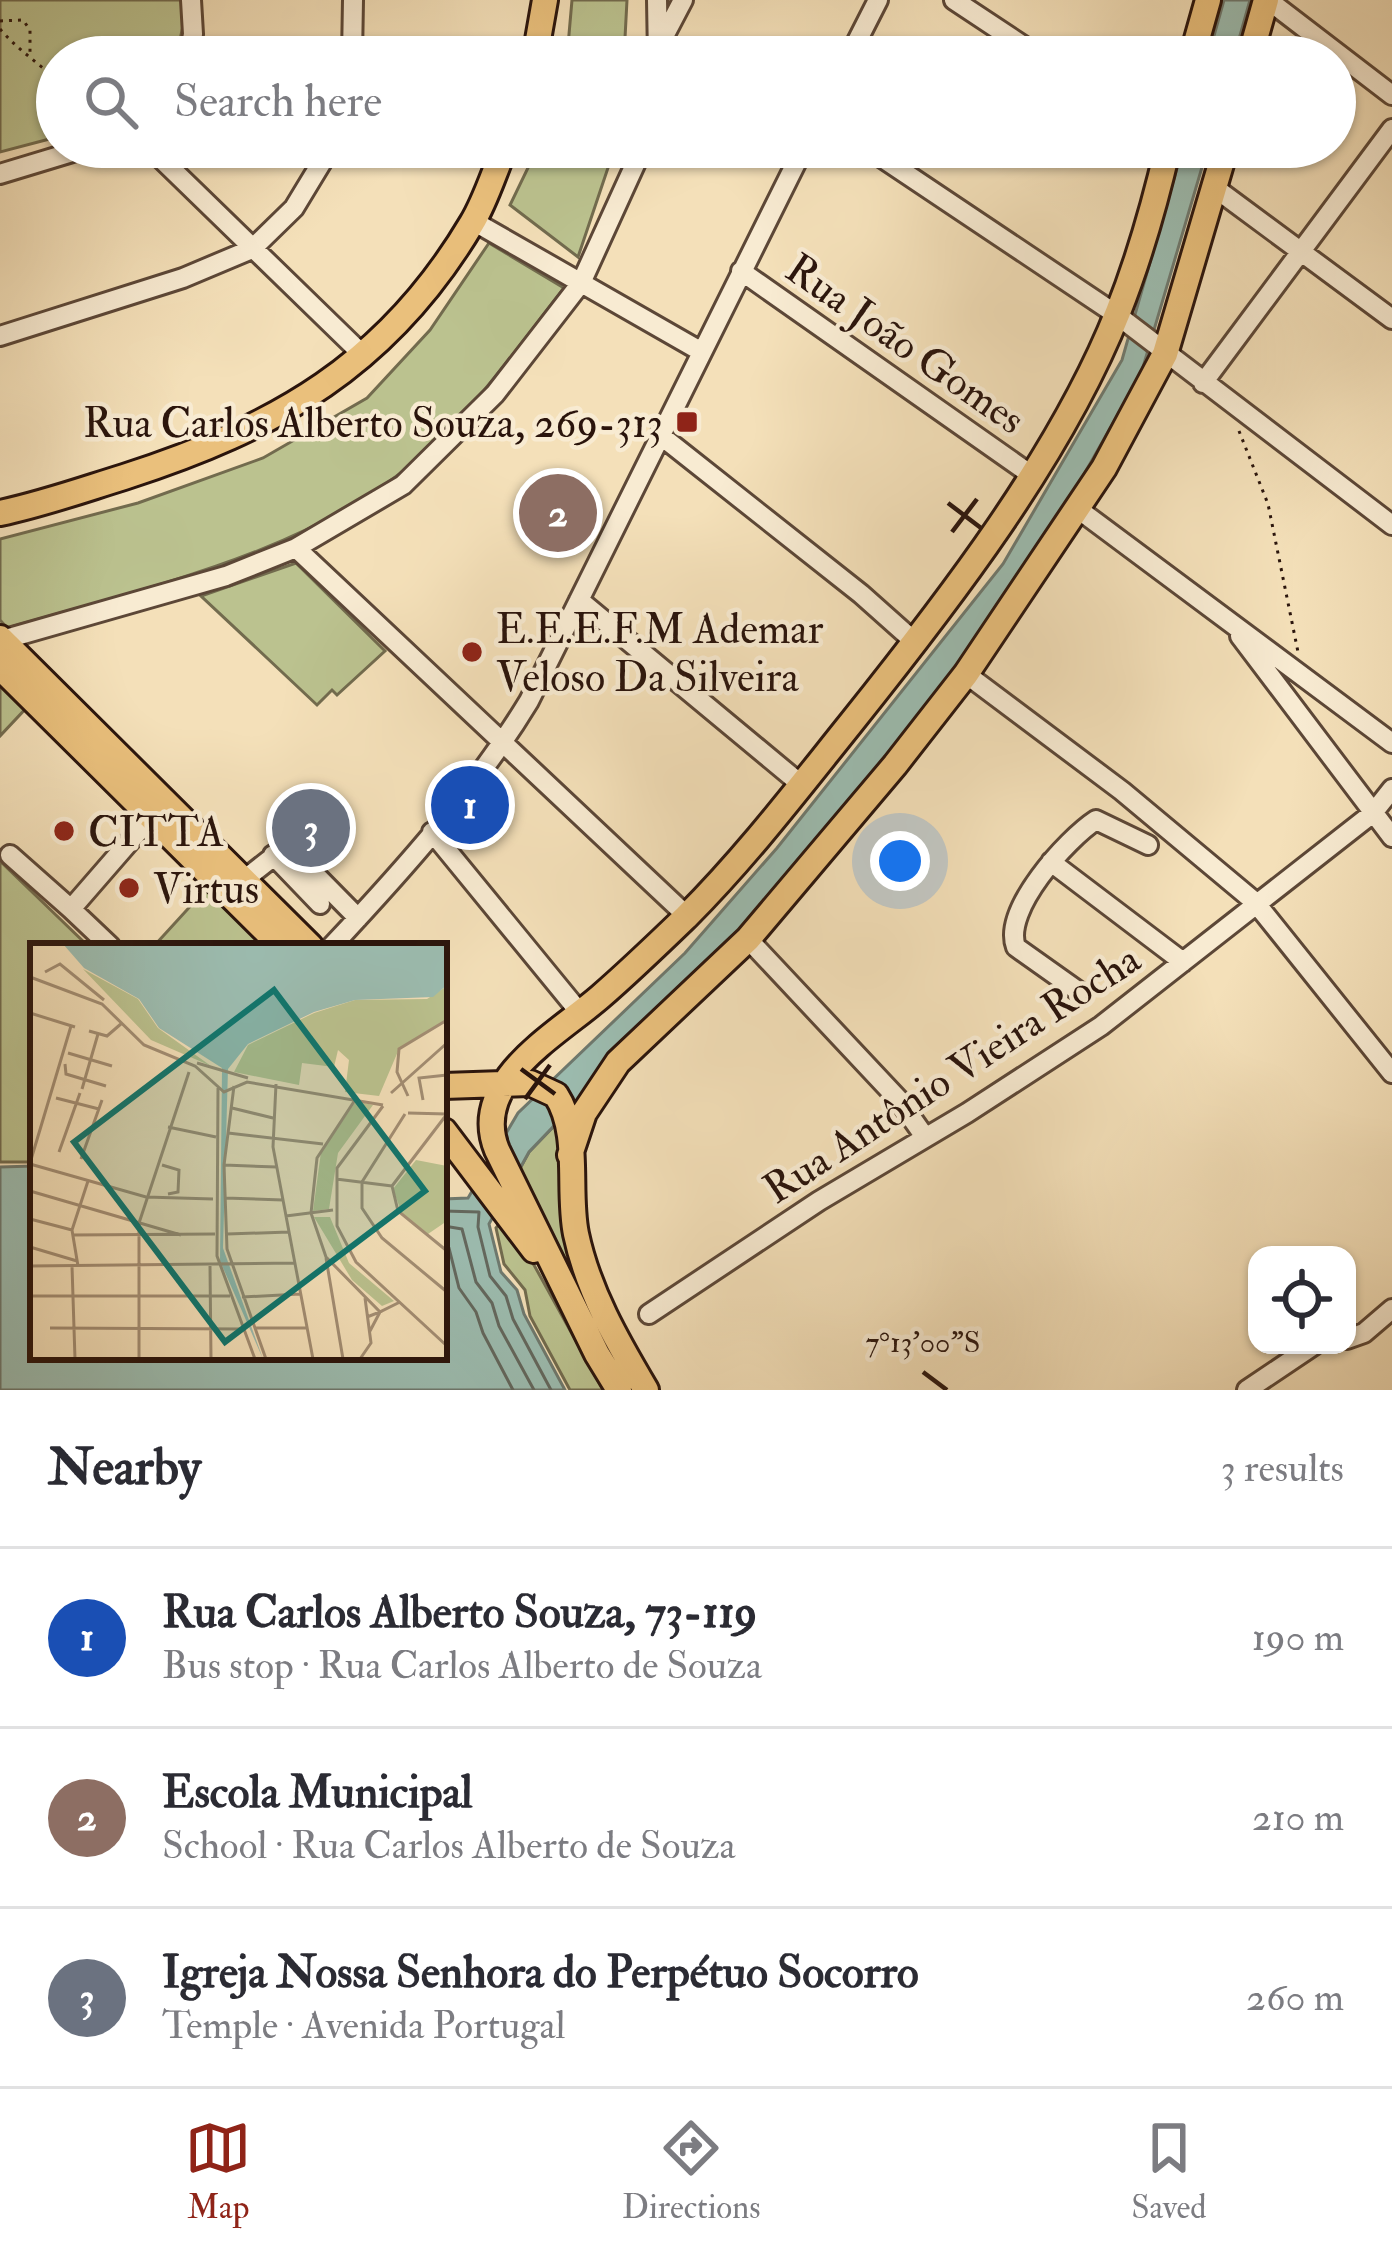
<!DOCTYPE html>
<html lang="en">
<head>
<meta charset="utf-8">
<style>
	:root { --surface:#fff; --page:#f7f7f7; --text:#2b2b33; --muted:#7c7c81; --line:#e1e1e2; --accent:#8f2418 }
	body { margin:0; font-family:"IM FELL Double Pica",serif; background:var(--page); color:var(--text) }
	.controls { position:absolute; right:36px; bottom:36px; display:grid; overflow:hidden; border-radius:24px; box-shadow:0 3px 9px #0004 }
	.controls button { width:108px; height:108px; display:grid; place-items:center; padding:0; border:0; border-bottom:3px solid var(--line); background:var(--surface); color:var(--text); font:60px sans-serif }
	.you { position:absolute; left:900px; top:861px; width:42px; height:42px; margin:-30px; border:9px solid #fff; border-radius:50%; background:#1a73e8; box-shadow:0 0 0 18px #1a73e833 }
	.badge { display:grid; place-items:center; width:78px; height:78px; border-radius:50%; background:var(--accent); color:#fff; font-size:39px; font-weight:700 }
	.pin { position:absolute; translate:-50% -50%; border:6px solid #fff; box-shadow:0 3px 12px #0006 }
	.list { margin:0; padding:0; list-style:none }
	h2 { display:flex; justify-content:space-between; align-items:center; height:156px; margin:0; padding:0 48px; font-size:51px }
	h2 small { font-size:39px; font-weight:400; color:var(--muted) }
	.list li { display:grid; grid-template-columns:78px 1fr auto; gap:36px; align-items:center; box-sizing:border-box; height:180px; padding:0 48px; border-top:3px solid var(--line) }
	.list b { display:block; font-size:45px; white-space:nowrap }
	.list p { margin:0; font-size:39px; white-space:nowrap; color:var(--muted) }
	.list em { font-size:39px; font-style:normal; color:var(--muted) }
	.icon { flex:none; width:66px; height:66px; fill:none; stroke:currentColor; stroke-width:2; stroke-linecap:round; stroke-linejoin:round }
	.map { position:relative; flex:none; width:1392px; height:1390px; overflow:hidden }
	.search { position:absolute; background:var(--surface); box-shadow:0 3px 9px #0004; left:36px; right:36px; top:36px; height:132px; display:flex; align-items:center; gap:30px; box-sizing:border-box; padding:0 42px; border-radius:66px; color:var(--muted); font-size:45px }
	.sheet { height:696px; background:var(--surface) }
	nav { display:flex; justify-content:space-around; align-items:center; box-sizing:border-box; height:168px; border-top:3px solid var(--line); background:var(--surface); font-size:33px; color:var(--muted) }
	nav a { display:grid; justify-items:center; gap:6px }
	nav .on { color:var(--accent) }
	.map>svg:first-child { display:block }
	.green { fill:#bbc28f; stroke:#726b4e; stroke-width:3 }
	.water { fill:#9cbdb1; stroke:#6e796f; stroke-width:3 }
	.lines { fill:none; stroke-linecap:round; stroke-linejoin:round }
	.shore { stroke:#63685e; stroke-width:3 }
	.minor-casing { stroke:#5c4737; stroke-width:24 }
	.major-casing { stroke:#2a140c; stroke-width:30 }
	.path { stroke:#2a140c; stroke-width:3; stroke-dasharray:3 6; stroke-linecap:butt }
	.minor { stroke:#f8ebd2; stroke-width:18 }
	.major { stroke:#eac07c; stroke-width:24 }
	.ticks { fill:none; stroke:#2a140c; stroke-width:4.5 }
	.poi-dot { fill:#8f2418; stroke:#f8ebd2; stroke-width:4.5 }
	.labels { text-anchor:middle; stroke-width:9; stroke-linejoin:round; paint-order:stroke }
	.street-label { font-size:42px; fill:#2a140c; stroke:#f8ebd2 }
	.poi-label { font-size:42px; fill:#2a140c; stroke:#f8ebd2; text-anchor:start }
	.inset-road { fill:none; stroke:#a38e74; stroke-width:3 }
	.view { fill:#0f766e; fill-opacity:0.15; stroke:#0f766e; stroke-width:6 }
	.inset-edge { fill:none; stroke:#2a140c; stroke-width:6 }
	.ticks-label { font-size:30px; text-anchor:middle; fill:#2a140c; stroke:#f8ebd2; stroke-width:9; stroke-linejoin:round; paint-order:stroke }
</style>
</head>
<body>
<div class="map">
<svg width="1392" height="1390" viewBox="0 0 1392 1390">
	<rect width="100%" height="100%" fill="#f4e0b9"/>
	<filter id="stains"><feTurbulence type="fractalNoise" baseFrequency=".00167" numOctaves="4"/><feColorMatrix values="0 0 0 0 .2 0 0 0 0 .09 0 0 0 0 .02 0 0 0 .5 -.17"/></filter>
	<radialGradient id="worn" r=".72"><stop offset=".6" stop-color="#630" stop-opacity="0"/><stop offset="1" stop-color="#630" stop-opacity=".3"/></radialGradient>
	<path class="green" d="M 0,0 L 182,0 L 183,26 L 176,57 L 57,57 L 57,137 L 0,152 Z
		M 572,0 L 627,0 L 624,57 L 567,57 Z
		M 538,147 L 615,147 L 578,257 L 510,205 Z
		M 489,243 L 564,288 C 521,343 479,403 428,450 C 317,552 147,587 7,628 L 0,620 L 0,539 L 138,503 L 263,458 L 367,398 L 430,330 Z
		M 296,563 L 385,651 L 337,695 L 332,690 L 317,705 L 201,596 Z
		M 0,678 L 30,704 L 0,736 Z
		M 0,861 L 88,946 L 33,946 L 33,1162 L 0,1162 Z
		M 206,889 L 269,946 L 154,946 Z
		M 559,1121 L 563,1180 L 636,1390 L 623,1390 L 517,1174 L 529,1152 Z
		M 502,1221 L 534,1265 L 603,1390 L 570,1390 L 530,1316 L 525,1290 L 504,1264 L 496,1228 Z"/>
	<path class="water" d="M 1224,0 L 1250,0 L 1234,57 L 1208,57 Z
		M 1183,147 L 1208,147 L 1141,374 L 1025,578 L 795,874 L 529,1152 L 489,1224 L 501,1272 L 517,1290 L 524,1314 L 565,1390 L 0,1390 L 0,1167 L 33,1166 L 33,1357 L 444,1357 L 444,1199 L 468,1198 L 518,1113 L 685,953 L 777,848 L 1003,564 L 1122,360 Z"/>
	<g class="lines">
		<path class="shore" d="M 444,1211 L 479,1212 L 478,1227 L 490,1276 L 506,1296 L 513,1319 L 551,1390
			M 444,1226 L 462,1229 L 476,1282 L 492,1303 L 499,1326 L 534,1390
			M 444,1244 L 449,1248 L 459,1288 L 476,1312 L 483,1333 L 513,1390"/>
		<g class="minor-casing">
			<path id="minor" d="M 657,0 L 658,57
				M 954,0 L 1040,57
				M 1268,0 L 1392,95
				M 661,42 L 683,0
				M 189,57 L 193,34 L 191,0
				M 352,57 L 353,0
				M 849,57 L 878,0
				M 149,147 L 363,355
				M 866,147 L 1117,315 L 1392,525
				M 0,174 L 89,147
				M 1215,188 L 1392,319
				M 473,221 L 702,352
				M 741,271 L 1030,474
				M 0,336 L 183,278 L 252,249 L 294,208 L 331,147
				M 1203,383 L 1392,129
				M 660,435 L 861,594 L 916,643
				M 1078,509 L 1392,743
				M 296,548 L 687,916
				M 579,600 L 803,786
				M 1240,636 L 1392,837
				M 2,640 L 226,576 L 296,548 L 403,485 L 495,394 L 581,283 L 643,147
				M 966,674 L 1122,791 L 1255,902 L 1392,1073
				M 432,832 L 581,1014
				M 10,855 L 71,909 L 150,818
				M 273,855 L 320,904
				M 1051,862 L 1183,962
				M 245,879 L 287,846 L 358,918
				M 71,909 L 110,946
				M 748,939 L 899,1100 L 925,1137
				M 332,946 C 403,870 475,790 529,701 L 804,147
				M 1078,991 L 1016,947 C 1002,910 1067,839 1096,820 L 1148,845
				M 649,1314 L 819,1201 L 967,1113 L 1101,1026 L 1373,813 L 1392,789
				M 1347,1339 L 1364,1333 L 1392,1309
				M 1247,1390 L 1314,1345"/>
		</g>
		<g class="major-casing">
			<path id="major" d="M 535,57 L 545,0
				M 1192,57 L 1208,0
				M 1250,57 L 1266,0
				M 0,513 C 43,504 82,490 124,477 C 276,428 388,365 472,223 C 486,200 494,172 505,147
				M 0,638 L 310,946
				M 0,667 L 281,946
				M 444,1086 L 530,1083 L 556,1095 C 581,1133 567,1191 576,1234 C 588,1291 617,1341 646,1390
				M 444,1131 L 534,1250
				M 570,1155 L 584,1113 L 618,1062 L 748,939 L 895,765 L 966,674 L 1104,468 L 1165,354 L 1226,147
				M 619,1390 L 597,1354 L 497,1150 C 469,1082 556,1035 600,997 C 629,972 658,944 686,917 C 746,857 798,789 851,723 C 947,603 1061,456 1118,312 C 1139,259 1155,203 1168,147"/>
		</g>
		<path class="path" d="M 0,21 L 23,20 L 30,30 L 30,52
			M 0,29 C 17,49 37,62 57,80
			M 1239,431 L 1268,504 L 1298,652"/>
		<use href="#minor" class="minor"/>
		<use href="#major" class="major"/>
	</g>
	<path class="ticks" d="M 948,503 L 981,528M 952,532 L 977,499M 521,1069 L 555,1094M 525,1099 L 550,1065M 923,1372 L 947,1390"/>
	<g class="poi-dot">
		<rect x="675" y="410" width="24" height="24" rx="6"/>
		<circle cx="472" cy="652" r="12"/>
		<circle cx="64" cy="831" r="12"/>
		<circle cx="129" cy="888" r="12"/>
	</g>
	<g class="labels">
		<g class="street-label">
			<text transform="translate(906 343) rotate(35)" y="15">Rua João Gomes</text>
			<text transform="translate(951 1073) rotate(-33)" y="15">Rua Antônio Vieira Rocha</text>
		</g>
		<g class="poi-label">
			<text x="663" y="437" text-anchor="end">Rua Carlos Alberto Souza, 269-313</text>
			<text x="496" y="643">E.E.E.F.M Ademar<tspan x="496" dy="48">Veloso Da Silveira</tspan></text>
			<text x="88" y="846">CITTA</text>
			<text x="153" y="903">Virtus</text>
		</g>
	</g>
	<g transform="translate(30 943)">
		<rect width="417" height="417" fill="#f4e0b9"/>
		<path d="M 53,26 L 108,56 L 128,85 L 181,123 L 121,97 ZM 417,43 L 417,76 L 369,106 L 349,153 L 315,149 L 319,117 L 308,107 L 304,124 L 272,120 L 269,142 L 204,129 L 218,102 L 284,70 L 325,57 L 397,56 ZM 326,158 L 343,162 L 308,210 L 299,266 L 283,268 L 291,209 ZM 386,217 L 417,223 L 417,278 L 398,291 L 372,271 L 363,246 ZM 284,274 L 300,274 L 319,320 L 364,358 L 352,363 L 322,337 Z" fill="#bbc28f"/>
		<path d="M 33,1 L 417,1 L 417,42 L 403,54 L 325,57 L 284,69 L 218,101 L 198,126 L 193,305 L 233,416 L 190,318 L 192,125 L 129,85 L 109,56 L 54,25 Z" fill="#9cbdb1"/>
		<path class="inset-road" d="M 15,29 L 30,21 L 74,57M 0,34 L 72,61 L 114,102 L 165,123 L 194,149 L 217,139 L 353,162M 0,70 L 45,84M 59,88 L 77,93 L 92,80M 38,110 L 82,123M 167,120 L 218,135M 35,121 L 36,131 L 76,143M 246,141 L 243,204 L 283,416M 204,143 L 194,222 L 197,306 L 236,416M 188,145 L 187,313 L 225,416M 52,146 L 68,91M 361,150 L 417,100M 378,153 L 367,129 L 369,106 L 417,77M 26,155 L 69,166M 325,157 L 287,215 L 281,270 L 296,314 L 350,369 L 337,374M 393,157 L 389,135 L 417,132M 353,163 L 307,225 L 307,283 L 326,319 L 417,403M 202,165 L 243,175M 378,170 L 417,171M 375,171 L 332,239 L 332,265 L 352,295 L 417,349M 138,184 L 186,194M 198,190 L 293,201M 29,209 L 50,150M 51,216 L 72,157M 0,220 L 41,83M 0,221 L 116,254 L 183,256M 132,222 L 149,227 L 148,249 L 138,251M 194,222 L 247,224M 306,236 L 362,243M 362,243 L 417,171M 362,243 L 368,268 L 417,308M 0,248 L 151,292M 195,255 L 253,257M 256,273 L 303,267M 0,276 L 42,287M 197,291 L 259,289M 42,292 L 185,291M 0,304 L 47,318M 296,315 L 313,416M 0,323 L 265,320M 42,323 L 45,416M 48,323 L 42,287 L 58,238M 180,323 L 181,416M 0,353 L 200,353M 212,354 L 270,351M 20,385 L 213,386M 224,385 L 276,385M 340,388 L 350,369 L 370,359M 109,416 L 109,280 L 159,129M 155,416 L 220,416M 330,416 L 341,400 L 335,355"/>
		<path class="view" d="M 244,47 L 395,248 L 195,399 L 44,199 Z"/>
		<rect width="417" height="417" class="inset-edge"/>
	</g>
	<g class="ticks-label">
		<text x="923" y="1352">7°13'00"S</text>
	</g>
	<rect width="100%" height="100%" filter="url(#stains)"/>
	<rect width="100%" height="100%" fill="url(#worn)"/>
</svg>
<div class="controls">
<button><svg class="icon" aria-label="locate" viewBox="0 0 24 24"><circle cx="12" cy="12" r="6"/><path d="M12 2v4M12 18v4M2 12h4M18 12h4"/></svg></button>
</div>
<div class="you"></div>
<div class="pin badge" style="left:470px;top:805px;background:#1a4fb4">1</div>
<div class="pin badge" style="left:558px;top:513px;background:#8d6e63">2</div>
<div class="pin badge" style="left:311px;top:828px;background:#6b7280">3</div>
<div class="search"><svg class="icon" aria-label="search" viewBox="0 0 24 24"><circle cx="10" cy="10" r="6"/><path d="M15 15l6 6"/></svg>Search here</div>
</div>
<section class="sheet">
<h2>Nearby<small>3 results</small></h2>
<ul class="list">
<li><span class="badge" style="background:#1a4fb4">1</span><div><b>Rua Carlos Alberto Souza, 73-119</b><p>Bus stop · Rua Carlos Alberto de Souza</p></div><em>190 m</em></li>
<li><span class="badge" style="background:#8d6e63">2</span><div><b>Escola Municipal</b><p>School · Rua Carlos Alberto de Souza</p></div><em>210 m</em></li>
<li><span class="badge" style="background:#6b7280">3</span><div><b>Igreja Nossa Senhora do Perpétuo Socorro</b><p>Temple · Avenida Portugal</p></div><em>260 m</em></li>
</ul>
</section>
<nav>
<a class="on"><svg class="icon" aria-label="map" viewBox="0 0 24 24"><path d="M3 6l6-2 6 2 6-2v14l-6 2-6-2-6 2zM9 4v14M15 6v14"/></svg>Map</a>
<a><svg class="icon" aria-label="directions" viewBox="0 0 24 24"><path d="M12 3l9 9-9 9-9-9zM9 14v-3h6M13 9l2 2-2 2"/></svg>Directions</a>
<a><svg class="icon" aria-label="saved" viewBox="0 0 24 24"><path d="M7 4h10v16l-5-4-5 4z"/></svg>Saved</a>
</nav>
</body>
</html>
